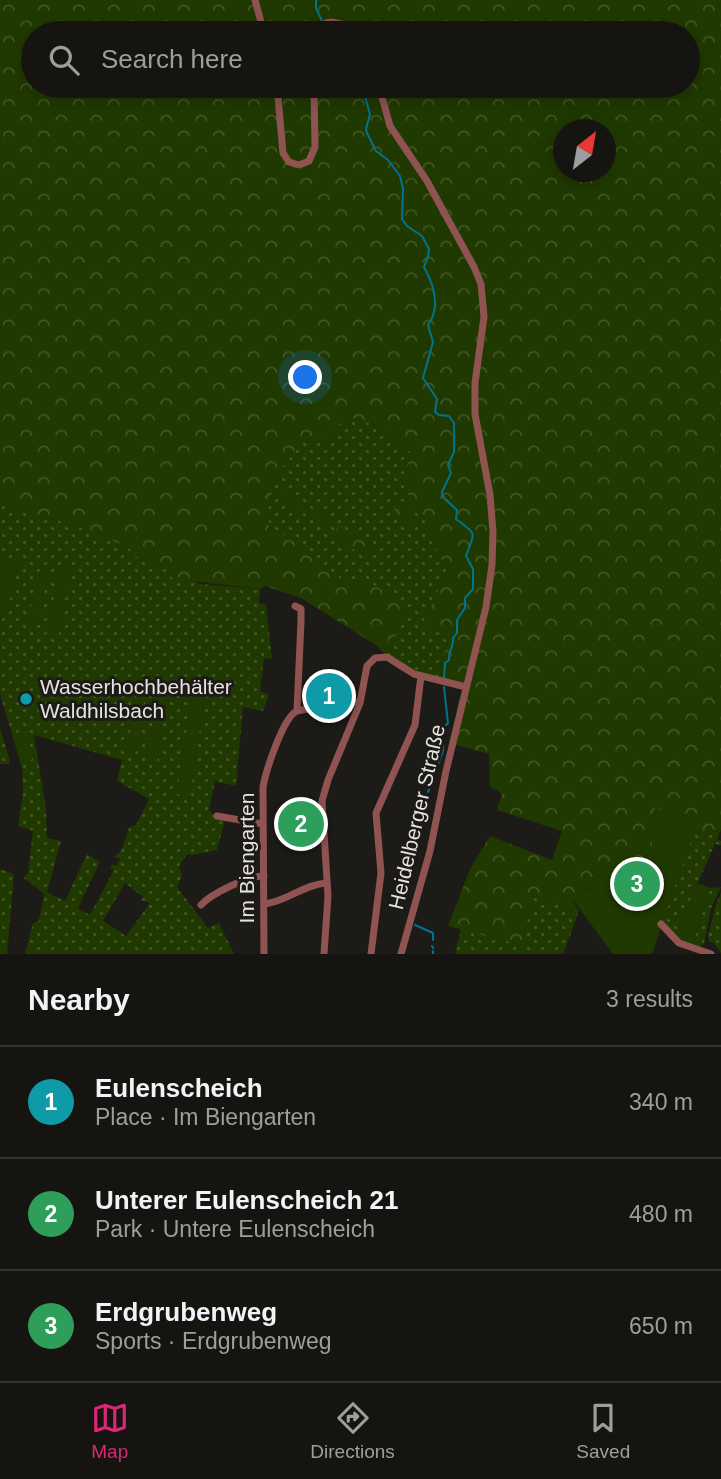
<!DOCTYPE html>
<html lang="en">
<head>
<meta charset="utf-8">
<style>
	:root { --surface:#161411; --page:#1f1d1a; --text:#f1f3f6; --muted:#9e9e9f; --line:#353331; --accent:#db2777 }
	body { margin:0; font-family:Arial,sans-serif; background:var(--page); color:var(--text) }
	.compass { position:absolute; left:553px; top:119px; width:63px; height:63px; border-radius:50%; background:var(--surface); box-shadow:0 4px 18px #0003; rotate:31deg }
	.you { position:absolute; left:306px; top:378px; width:24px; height:24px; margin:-18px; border:5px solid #fff; border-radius:50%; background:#1a73e8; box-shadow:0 0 0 10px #1a73e833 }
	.badge { display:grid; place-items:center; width:46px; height:46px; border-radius:50%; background:var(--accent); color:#fff; font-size:23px; font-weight:700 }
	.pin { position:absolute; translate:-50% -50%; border:4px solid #fff; box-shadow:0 2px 7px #0006 }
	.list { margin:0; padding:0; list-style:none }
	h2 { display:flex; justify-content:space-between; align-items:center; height:91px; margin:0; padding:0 28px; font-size:30px }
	h2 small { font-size:23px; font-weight:400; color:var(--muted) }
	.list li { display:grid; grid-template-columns:46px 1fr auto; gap:21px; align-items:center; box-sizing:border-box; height:112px; padding:0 28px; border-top:2px solid var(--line) }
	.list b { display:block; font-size:26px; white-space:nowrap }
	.list p { margin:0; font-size:23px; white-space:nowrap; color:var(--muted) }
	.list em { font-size:23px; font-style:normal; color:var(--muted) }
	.icon { flex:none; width:38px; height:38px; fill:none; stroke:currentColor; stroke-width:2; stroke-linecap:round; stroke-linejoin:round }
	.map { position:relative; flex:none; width:721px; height:954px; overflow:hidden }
	.search { position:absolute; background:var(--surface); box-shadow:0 4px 18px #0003; left:21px; right:21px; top:21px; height:77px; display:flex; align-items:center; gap:18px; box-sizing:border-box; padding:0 24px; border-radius:38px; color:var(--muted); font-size:26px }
	.sheet { height:427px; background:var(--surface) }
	nav { display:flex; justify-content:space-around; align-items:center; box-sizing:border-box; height:98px; border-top:2px solid var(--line); background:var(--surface); font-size:19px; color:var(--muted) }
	nav a { display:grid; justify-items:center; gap:4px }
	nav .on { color:var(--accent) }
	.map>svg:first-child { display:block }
	.grass { fill:url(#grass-dots); fill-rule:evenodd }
	.forest { fill:url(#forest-crowns); fill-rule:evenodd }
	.garden { fill:#203900 }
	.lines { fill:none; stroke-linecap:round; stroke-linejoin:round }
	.stream { stroke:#01738f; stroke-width:2 }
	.minor { stroke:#8f5352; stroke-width:7 }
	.culture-dot { fill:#0f9aa8; stroke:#1d1b17; stroke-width:2.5 }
	.labels { text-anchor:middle; stroke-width:6; stroke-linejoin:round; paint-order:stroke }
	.poi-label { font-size:21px; fill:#e6e4e1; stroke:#1d1b17; text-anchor:start }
	.street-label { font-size:21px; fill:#e6e4e1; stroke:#1d1b17 }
</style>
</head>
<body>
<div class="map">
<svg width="721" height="954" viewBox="0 0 721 954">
	<defs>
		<pattern id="grass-dots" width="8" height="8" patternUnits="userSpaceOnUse" patternTransform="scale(1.75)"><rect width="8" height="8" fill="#203900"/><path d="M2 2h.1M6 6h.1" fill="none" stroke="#405625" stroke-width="1.8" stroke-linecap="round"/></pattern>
		<pattern id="forest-crowns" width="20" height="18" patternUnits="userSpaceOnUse" patternTransform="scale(1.75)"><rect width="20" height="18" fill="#203900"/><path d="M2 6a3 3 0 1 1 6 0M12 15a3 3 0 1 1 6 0" fill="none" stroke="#405625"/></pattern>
	</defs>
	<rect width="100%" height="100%" fill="#1d1b17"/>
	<path class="grass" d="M 356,418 L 387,430 L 398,445 L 412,453 L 401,481 L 420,510 L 447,572 L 423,623 L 448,638 L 438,677 L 421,676 L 385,655 L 409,609 L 388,596 L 343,581 L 299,543 L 269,528 L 268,509 L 277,474 L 303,441 L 323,442 L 343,420 Z
		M 0,503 L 12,509 L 68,523 L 129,547 L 135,556 L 200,584 L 260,589 L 259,603 L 266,605 L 272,659 L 264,658 L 260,691 L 269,695 L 263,711 L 243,707 L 236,786 L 215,781 L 209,810 L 215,817 L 225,820 L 217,850 L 192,855 L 187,854 L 179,866 L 182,876 L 177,887 L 208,928 L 219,923 L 234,954 L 25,954 L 33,923 L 39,921 L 44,894 L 24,878 L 28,873 L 33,831 L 18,826 L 23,791 L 22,768 L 0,694 L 0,619 L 5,616 L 19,563 L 0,558 ZM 158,688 L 168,690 L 157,760 L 147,757 ZM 192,696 L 204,699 L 189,801 L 177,793 ZM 34,735 L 122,760 L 117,781 L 149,799 L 136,825 L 129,828 L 121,851 L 115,856 L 120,859 L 116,866 L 112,864 L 110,868 L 114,870 L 90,915 L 78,908 L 100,862 L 87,854 L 65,901 L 47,892 L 61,841 L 47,838 L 46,809 ZM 125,883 L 143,897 L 141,900 L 150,903 L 126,936 L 103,921 Z
		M 0,728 L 10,761 L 9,764 L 0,764 Z
		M 290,811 C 312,817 310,818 311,840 L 293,841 Z
		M 695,829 L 720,832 L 717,839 L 721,841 L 721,845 L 715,844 L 674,937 L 662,922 Z
		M 0,869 L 14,874 L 7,954 L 0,954 Z
		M 721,887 L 711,908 L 704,944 L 698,948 L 692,947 L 710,888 Z
		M 721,893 L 721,953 L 714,943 L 709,942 L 708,937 L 716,904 Z
		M 533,894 L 578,914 L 563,954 L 455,954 L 461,929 L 522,945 Z"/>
	<path class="forest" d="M 0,0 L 721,0 L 721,830 L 720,832 L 695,829 L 655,808 L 652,840 L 653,890 L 610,873 L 598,876 L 590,887 L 573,902 L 579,911 L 578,914 L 533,894 L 522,945 L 448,926 L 470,869 L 490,836 L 552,860 L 562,831 L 497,810 L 502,793 L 490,787 L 489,754 L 449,743 L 462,689 L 438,677 L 448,638 L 423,623 L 447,572 L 420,510 L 401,481 L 412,453 L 398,445 L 387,430 L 356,418 L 343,420 L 323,442 L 303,441 L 277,474 L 268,509 L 269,528 L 299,543 L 343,581 L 365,579 L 410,609 L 385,655 L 379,647 L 301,598 L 265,586 L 260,589 L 173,579 L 165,569 L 135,556 L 128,547 L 68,523 L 12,509 L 0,503 ZM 33,33 L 688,33 L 688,86 L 33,86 ZM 564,130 L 606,130 L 606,172 L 564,172 Z
		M 403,501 L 407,502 C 414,510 416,515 410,523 L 405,524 L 394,509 L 395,505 Z
		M 341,526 L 371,543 L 375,548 L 370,559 L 333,538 L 337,528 Z"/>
	<path class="garden" d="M 280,490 L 334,522 L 330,529 L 276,496 Z
		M 0,558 L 19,562 L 5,617 L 0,619 Z
		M 71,567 L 58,640 L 46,636 L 60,568 Z
		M 40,569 L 49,570 L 36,631 L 26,628 Z
		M 139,680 L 147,683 L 136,753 L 127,750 Z
		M 158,687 L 168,689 L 157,761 L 147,757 Z
		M 192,696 L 204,698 L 189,802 L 177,793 Z
		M 26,730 L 32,760 L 20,762 L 13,734 Z
		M 655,807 L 695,829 L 652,954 L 613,954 L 573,900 L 590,888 L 591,879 L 609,873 L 622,857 L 653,889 L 652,840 Z
		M 698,883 L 710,888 L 692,947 L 674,937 Z"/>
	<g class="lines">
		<path class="stream" d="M 316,0 L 316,8 L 322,21
			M 326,27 L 337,33
			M 362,86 L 370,114 L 366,129 L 367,133 L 376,151 L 388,160 L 400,176 L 403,189 L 402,219 L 407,226 L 422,236 L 429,249 L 428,257 L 424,267 C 434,285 441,307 428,325 L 433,342 L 423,378 L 437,399 L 435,412 L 439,415 L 449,416 L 454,423 L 454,452 L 448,465 L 451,473 L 442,492 L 443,497 L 457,510 L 456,519 C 478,536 475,530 466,556 L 473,569 L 473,589 L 465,598 L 465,608 L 457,620 L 457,633 L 453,638 C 454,647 448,651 449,660 L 445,663 L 444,678
			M 428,792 L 443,751 L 443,728 L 448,723 L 444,687
			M 427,814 L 428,820
			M 415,925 L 433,933 L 433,940
			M 432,946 L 433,948
			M 433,951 L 433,954"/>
		<path class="minor" d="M 255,0 L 264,33
			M 315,33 C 325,17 340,20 351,33
			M 277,86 L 283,153 L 289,162 L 299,165 L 309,161 L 315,147 L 314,86
			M 379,86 L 390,126 L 427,181 L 474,267 L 481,284 L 484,317 L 475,383 L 475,414 L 490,495 L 493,532 L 492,565 L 486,607 L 446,771 L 430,851 L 401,954
			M 295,606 L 301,609 L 301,621 L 297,711
			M 297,711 L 350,701 L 360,703
			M 217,816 L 263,824
			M 265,904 C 287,901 305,884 327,883
			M 201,905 C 212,893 248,876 264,876
			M 661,924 L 679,943 L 711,954
			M 264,954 L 263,787 C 266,771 283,717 297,711
			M 324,954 L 328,896 L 322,801 L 328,780 L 360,703 L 367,666 L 375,658 L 387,657 L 414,674 L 466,687
			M 371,954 L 381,873 L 376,813 L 415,725 L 421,676"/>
	</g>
	<circle class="culture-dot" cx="26" cy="699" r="7"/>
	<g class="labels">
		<g class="poi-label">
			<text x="40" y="694">Wasserhochbehälter<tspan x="40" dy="24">Waldhilsbach</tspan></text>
		</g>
		<g class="street-label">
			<text transform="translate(417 817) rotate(-77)" y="7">Heidelberger Straße</text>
			<text transform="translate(247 858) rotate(-90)" y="7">Im Biengarten</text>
		</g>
	</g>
</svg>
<svg class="compass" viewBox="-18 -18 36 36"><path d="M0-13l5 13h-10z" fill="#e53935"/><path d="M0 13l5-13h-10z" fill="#9e9e9f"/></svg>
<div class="you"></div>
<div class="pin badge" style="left:329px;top:696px;background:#0f9aa8">1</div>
<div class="pin badge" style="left:301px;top:824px;background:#2e9e5b">2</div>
<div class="pin badge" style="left:637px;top:884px;background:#2e9e5b">3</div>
<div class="search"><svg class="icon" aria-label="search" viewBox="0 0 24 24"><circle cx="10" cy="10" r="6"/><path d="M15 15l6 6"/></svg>Search here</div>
</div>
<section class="sheet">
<h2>Nearby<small>3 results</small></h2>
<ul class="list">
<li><span class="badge" style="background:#0f9aa8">1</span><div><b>Eulenscheich</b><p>Place · Im Biengarten</p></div><em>340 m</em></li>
<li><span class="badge" style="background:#2e9e5b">2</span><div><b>Unterer Eulenscheich 21</b><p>Park · Untere Eulenscheich</p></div><em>480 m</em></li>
<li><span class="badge" style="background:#2e9e5b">3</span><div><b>Erdgrubenweg</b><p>Sports · Erdgrubenweg</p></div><em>650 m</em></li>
</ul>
</section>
<nav>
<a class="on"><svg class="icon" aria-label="map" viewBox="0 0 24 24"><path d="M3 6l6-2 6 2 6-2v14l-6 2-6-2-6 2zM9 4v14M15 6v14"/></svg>Map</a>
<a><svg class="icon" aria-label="directions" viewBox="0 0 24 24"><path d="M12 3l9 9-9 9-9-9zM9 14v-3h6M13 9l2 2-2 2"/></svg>Directions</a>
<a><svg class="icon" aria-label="saved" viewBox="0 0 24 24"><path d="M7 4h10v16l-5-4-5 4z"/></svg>Saved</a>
</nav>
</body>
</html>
